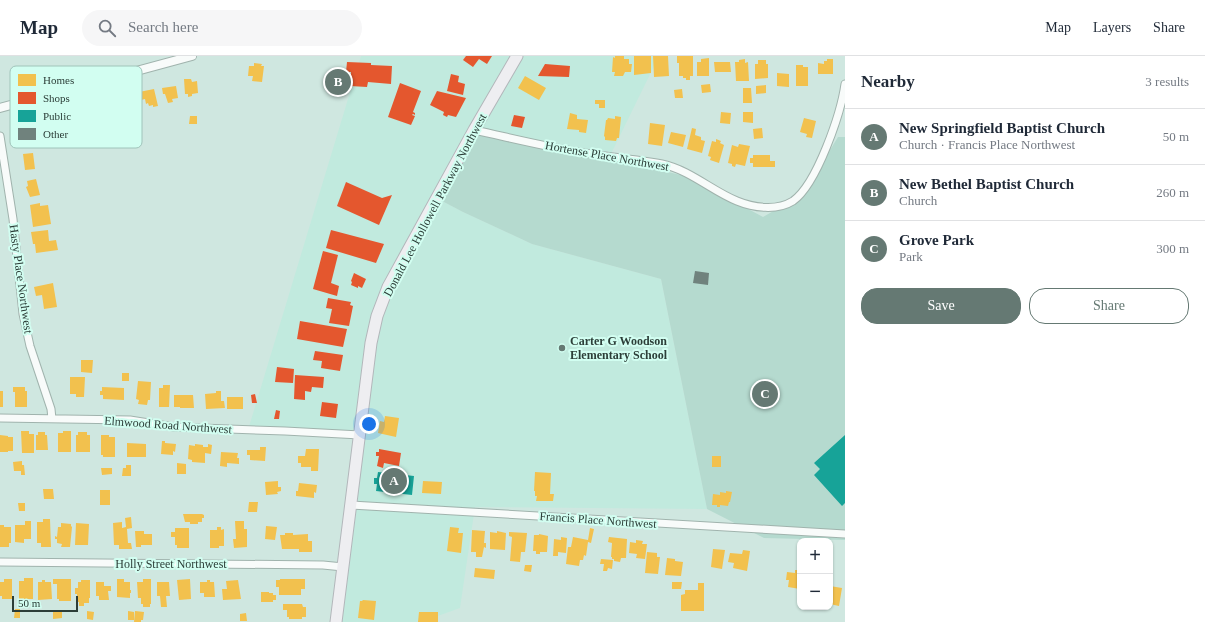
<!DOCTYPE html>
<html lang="en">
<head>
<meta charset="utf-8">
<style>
	:root { --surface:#fff; --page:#f6f6f7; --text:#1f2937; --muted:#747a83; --line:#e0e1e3; --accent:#657973 }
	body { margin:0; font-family:Georgia,serif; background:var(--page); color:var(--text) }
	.controls { position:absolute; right:12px; bottom:12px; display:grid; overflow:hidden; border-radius:8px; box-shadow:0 1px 3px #0004 }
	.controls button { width:36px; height:36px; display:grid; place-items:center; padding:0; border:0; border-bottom:1px solid var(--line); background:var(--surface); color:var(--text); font:20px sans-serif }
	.scale { position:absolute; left:12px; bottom:10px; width:66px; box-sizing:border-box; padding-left:4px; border:2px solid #2c3e38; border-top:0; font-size:11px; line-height:14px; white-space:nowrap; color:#2c3e38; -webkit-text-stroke:3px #d2fef1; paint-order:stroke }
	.you { position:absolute; left:369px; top:368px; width:14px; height:14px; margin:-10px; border:3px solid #fff; border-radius:50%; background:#1a73e8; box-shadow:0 0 0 6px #1a73e833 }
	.badge { display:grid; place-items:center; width:26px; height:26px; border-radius:50%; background:var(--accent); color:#fff; font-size:13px; font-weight:700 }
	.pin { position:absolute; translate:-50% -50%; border:2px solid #fff; box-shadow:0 1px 4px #0006 }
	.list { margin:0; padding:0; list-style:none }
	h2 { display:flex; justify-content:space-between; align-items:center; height:52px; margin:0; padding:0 16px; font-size:17px }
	h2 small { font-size:13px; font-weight:400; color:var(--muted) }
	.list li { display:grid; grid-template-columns:26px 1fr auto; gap:12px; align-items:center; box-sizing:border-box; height:56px; padding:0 16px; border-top:1px solid var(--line) }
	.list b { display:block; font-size:15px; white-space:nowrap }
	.list p { margin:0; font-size:13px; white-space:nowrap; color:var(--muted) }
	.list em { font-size:13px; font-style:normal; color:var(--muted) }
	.actions { display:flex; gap:8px; padding:12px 16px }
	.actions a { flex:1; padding:9px 0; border:1px solid var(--accent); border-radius:16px; text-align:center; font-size:14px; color:var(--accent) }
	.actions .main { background:var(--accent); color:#fff }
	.icon { flex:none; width:22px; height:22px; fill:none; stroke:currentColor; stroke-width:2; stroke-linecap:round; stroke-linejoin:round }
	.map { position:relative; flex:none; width:845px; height:566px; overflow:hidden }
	header { display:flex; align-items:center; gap:24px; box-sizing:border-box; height:56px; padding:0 20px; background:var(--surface); border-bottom:1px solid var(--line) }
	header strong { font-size:19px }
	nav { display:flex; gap:22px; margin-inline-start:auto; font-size:14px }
	.search { width:280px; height:36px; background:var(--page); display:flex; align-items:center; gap:10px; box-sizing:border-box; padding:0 14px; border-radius:22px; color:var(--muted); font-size:15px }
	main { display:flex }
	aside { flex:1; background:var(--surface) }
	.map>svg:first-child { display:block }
	.built { fill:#c1eade }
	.green { fill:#b5dacf }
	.homes { fill:#f2c14e }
	.shops { fill:#e4572e }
	.public { fill:#17a398 }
	.building { fill:#70827d }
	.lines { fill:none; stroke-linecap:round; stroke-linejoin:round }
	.minor-casing { stroke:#a0b3ad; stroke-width:9 }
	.tertiary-casing { stroke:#a0b3ad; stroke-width:10 }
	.primary-casing { stroke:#b2b6ba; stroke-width:13 }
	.minor { stroke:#f8fbfa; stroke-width:7 }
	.tertiary { stroke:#f8fbfa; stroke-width:8 }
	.primary { stroke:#eeeef1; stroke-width:11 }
	.poi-dot { fill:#657973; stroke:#d2fef1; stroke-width:1.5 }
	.labels { text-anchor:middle; stroke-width:4; stroke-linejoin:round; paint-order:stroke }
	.street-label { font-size:12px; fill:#2c3e38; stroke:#d2fef1 }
	.poi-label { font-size:12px; font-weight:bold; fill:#2c3e38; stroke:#d2fef1; text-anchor:start }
	.key { fill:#d2fef1; stroke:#a0c4ba; stroke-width:1 }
	.key-label { font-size:11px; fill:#2c3e38 }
</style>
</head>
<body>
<header>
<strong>Map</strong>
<div class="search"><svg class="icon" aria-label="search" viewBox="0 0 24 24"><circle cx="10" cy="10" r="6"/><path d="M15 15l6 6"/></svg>Search here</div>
<nav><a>Map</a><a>Layers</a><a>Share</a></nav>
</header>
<main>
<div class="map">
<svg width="845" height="566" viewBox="0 0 845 566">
	<rect width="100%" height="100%" fill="#cfe7e0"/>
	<path class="built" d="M 361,0 L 659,0 L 609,102 L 442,145 L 463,156 L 532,188 L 661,223 L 707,453 L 475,451 L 460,552 L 421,566 L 333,566 L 362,380 L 248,374 Z"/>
	<path class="green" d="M 477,70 L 689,121 L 763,161 L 803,138 L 838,81 L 845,81 L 845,484 L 764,482 L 707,453 L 661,223 L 532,188 L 463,156 L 442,145 Z"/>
	<path class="homes" d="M 615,0 L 624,0 L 624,3 L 629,3 L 629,8 L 632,8 L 631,16 L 625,16 L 623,20 L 614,20 L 615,16 L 612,16 L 613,1 L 615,2 Z
		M 634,0 L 651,0 L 651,17 L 634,19 Z
		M 653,0 L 668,0 L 669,20 L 654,21 Z
		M 677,0 L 693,0 L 693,20 L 690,20 L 690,24 L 686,24 L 686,22 L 683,22 L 683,20 L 679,20 L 679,7 L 677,7 Z
		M 709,2 L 709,20 L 697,20 L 697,6 L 701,6 L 701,3 Z
		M 745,3 L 745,7 L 748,6 L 749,25 L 736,25 L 735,6 L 739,6 L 739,4 Z
		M 827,3 L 833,3 L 833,18 L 818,18 L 818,7 L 824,8 L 824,5 L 827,5 Z
		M 758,4 L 766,4 L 766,8 L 768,8 L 768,22 L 755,23 L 755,8 L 758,8 Z
		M 714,6 L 730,6 L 731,16 L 715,16 Z
		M 254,7 L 262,8 L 261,10 L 264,10 L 262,26 L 252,25 L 253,20 L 248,20 L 249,10 L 254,10 Z
		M 796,9 L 803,9 L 803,11 L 808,11 L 808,30 L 796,30 Z
		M 777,17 L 789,18 L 789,31 L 777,30 Z
		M 525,20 L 546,32 L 539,44 L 518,32 Z
		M 184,23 L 191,23 L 192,26 L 197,25 L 198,37 L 192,38 L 192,40 L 188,41 L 188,38 L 185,38 Z
		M 710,28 L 711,36 L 702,37 L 701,29 Z
		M 766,29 L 766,37 L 756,38 L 756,30 Z
		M 176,30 L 178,42 L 172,43 L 173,46 L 168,47 L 165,38 L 163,38 L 162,32 Z
		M 743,32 L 751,32 L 752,47 L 743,47 Z
		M 154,33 L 158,50 L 153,51 L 153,49 L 149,50 L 148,47 L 146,48 L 145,43 L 141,44 L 139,36 Z
		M 682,33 L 683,42 L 675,42 L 674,34 Z
		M 595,44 L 605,44 L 605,52 L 599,52 L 599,48 L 595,48 Z
		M 721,56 L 731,57 L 730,68 L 720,67 Z
		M 743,56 L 753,56 L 753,67 L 743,66 Z
		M 570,57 L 577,59 L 577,63 L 588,64 L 586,77 L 579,76 L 579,74 L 567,73 Z
		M 190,60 L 197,60 L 197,68 L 189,68 Z
		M 615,60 L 621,61 L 619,82 L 617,82 L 616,85 L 605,84 L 605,81 L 604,80 L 606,64 L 607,64 L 608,62 L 615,63 Z
		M 804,62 L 816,65 L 812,82 L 806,81 L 807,78 L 800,76 Z
		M 650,67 L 665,69 L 662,90 L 648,88 Z
		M 692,72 L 696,73 L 695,79 L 701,81 L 701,84 L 705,85 L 702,97 L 687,93 Z
		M 762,72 L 763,82 L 754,83 L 753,73 Z
		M 671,76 L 686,79 L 683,91 L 668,87 Z
		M 716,83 L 721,85 L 720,87 L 724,89 L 719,107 L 710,104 L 711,101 L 708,100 L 712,85 L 716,86 Z
		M 739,88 L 750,90 L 745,110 L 736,108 L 735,111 L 732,110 L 732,108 L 728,107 L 732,89 L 738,91 Z
		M 33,97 L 35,113 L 25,114 L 23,98 Z
		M 753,99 L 770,99 L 770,105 L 775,105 L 775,111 L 753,111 L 753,107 L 750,107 L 750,102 L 753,102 Z
		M 36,123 L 40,139 L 30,141 L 26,131 L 28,130 L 27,125 Z
		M 40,147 L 40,150 L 48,149 L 51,168 L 33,171 L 30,149 Z
		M 48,174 L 49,185 L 56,184 L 58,194 L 36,197 L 35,188 L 33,188 L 31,176 Z
		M 53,227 L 57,251 L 44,253 L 42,239 L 36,240 L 34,231 Z
		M 81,304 L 93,304 L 92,317 L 81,316 Z
		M 122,317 L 129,317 L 129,325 L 122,325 Z
		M 70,321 L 85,321 L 84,341 L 76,341 L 76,338 L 70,338 Z
		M 138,325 L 151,326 L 150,344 L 148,344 L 147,349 L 138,348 L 139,344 L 136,343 Z
		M 163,329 L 170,329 L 169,351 L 159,351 L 159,332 L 163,332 Z
		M 13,331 L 25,331 L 25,335 L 27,335 L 27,351 L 15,351 L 15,336 L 13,336 Z
		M 102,331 L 124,332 L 124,344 L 103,343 L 103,339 L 100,339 L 100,335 L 102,335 Z
		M 0,335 L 3,335 L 3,351 L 0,351 Z
		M 216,335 L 221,335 L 221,345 L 224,345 L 225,352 L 206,353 L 205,338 L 216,337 Z
		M 174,339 L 193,339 L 194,352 L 180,352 L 180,351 L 174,351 Z
		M 227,341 L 243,341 L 243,353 L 227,353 Z
		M 385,360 L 399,362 L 396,381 L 378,377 L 380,365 L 384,366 Z
		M 21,375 L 29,375 L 29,378 L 34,378 L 34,397 L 22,397 Z
		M 63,375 L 71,375 L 71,396 L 58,396 L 58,377 L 63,377 Z
		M 38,376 L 45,376 L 45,379 L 47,379 L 48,394 L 36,394 L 36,379 L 38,379 Z
		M 78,376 L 87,376 L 87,379 L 90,379 L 90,396 L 76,396 L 76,379 L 78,379 Z
		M 0,379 L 8,380 L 8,381 L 13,381 L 13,395 L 8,395 L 8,396 L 0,396 Z
		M 101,379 L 109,379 L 109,381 L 115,381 L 115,401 L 103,401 L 103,399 L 101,399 Z
		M 162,385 L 165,385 L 165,387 L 176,388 L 175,396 L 173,395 L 173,399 L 161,398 Z
		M 127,387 L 146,388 L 146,401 L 127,401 Z
		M 195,388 L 203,389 L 203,391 L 208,391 L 208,388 L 212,389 L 211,398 L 205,397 L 205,407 L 192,406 L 192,404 L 188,403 L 189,389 L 195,390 Z
		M 260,391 L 266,391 L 265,405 L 250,404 L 250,399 L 247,399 L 247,394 L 260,394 Z
		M 306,393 L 319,393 L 318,415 L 311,415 L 311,411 L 301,411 L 301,407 L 298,407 L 298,400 L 305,400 Z
		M 221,396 L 238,397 L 237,402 L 239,402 L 239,408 L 227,407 L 227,411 L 220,410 Z
		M 712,400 L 721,400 L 721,411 L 712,411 Z
		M 22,405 L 22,409 L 24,409 L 25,419 L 21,419 L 21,415 L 14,415 L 13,406 Z
		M 177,407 L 186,408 L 186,418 L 177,418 Z
		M 126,409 L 131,409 L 131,420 L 122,420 L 123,412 L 126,412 Z
		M 101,412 L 112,412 L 112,418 L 102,419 Z
		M 535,416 L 551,417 L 550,438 L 554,438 L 553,445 L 536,445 L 537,440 L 535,440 L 535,435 L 534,435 Z
		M 278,425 L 278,431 L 281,431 L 281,435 L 277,436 L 278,438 L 266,439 L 265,426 Z
		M 423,425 L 442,426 L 441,438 L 422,437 Z
		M 299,427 L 317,429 L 316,437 L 314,436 L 314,442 L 296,440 L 296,435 L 298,435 Z
		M 43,433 L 53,433 L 54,443 L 44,443 Z
		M 100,434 L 110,434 L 110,449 L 100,449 Z
		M 726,435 L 732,436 L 730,446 L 729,446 L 728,450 L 720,449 L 720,451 L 717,451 L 717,449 L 712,449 L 713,438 L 720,439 L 720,436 L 726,437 Z
		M 249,446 L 258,446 L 257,456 L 248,456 Z
		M 18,447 L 25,447 L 25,455 L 19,455 Z
		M 183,458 L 202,458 L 204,459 L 204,462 L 202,462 L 202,466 L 198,466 L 198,468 L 190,468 L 190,466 L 185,466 Z
		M 131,461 L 132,472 L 127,473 L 128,487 L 131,487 L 132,493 L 119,493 L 119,489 L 114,489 L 113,467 L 122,466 L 122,472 L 126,471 L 125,462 Z
		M 43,463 L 50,463 L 51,491 L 41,491 L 41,487 L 37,487 L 37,466 L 43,466 Z
		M 25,465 L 31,465 L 31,483 L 24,483 L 24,487 L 15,486 L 15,469 L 25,469 Z
		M 235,465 L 244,465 L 244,473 L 247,473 L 247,491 L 234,492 L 233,483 L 236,483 Z
		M 61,467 L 71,468 L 71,470 L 72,471 L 70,491 L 61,491 L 62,488 L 57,487 L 57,483 L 55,483 L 55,480 L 57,481 L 58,471 L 61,471 Z
		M 76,467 L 89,468 L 88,489 L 75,489 Z
		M 0,469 L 4,469 L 4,471 L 11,471 L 11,487 L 9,487 L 9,491 L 0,491 Z
		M 266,470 L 277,471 L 275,484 L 265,483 Z
		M 217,471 L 221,471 L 221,474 L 224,473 L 224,490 L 219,490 L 219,492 L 210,492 L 210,474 L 217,474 Z
		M 450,471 L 459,472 L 458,477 L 463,477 L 461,497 L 447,495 Z
		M 175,472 L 189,472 L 189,492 L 177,492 L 177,489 L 175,489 L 175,481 L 171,481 L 171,476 L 175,476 Z
		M 590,472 L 594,473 L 591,487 L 588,486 L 586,500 L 584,499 L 583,504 L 580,504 L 579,510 L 566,508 L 568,491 L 571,491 L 573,481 L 588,484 Z
		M 472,474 L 485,475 L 484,487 L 486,487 L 486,492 L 484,491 L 482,501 L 476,501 L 476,496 L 471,496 Z
		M 135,475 L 144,475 L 144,478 L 152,478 L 152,489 L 141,489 L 141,491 L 136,491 Z
		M 497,475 L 506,477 L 505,494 L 490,493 L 490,476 L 497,477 Z
		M 509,476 L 527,477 L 525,496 L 521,496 L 520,506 L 510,505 L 512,481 L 509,480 Z
		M 285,477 L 293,477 L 293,479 L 308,478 L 308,485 L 312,485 L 312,496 L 299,496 L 299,493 L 282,493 L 280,479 L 285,479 Z
		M 539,478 L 548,480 L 547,496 L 540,496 L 540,498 L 536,498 L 536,495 L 533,495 L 534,479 L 539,479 Z
		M 561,481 L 567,482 L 566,497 L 558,496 L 558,500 L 553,500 L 554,483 L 561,484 Z
		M 609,481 L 627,483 L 626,502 L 621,502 L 620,506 L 614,505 L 614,503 L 612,503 L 612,501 L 611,501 L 612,487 L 608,486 Z
		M 636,484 L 643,485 L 642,488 L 647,488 L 645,503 L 636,502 L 637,498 L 629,497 L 630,486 L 636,487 Z
		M 713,493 L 725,494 L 722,513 L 711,511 Z
		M 743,494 L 750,495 L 747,515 L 733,512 L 734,507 L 728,506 L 730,497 L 742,498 Z
		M 647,496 L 657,497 L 657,501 L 660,501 L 658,518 L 645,517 Z
		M 667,502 L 675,503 L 675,505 L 683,506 L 681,520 L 665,519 Z
		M 601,503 L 613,504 L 612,513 L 608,512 L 607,515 L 603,515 L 604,508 L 600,508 Z
		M 525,509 L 532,509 L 531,516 L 524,515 Z
		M 475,512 L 495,514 L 494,523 L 474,521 Z
		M 795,514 L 800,514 L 800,533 L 788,531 L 789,524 L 786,524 L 787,516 L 795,517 Z
		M 24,522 L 33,522 L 33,543 L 19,543 L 19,525 L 24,525 Z
		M 4,523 L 12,523 L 12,543 L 2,543 L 2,540 L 0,540 L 0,526 L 4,526 Z
		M 53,523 L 71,523 L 71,545 L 59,545 L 59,543 L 57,543 L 57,528 L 53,528 Z
		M 117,523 L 124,523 L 124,526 L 130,526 L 130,534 L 131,534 L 131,537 L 130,537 L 130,542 L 117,541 Z
		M 143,523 L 151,523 L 151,548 L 150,548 L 150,551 L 143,551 L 143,548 L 141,548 L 141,542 L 138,542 L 137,526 L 143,526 Z
		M 190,523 L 191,543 L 179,544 L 177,524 Z
		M 280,523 L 305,523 L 305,533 L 301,533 L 301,539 L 279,539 L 279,531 L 276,531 L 276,524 L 280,524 Z
		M 42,524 L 45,524 L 45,526 L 51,526 L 52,543 L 38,544 L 38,526 L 42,526 Z
		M 81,524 L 90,524 L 90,542 L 89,542 L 89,547 L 84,547 L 84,550 L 79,550 L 79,546 L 77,546 L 77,538 L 75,538 L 75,532 L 78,532 L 78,526 L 81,526 Z
		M 207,524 L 210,524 L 210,526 L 214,526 L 215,541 L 204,541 L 204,537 L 200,537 L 200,526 L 207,526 Z
		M 238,524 L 241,543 L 223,544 L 222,533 L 227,533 L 226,525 Z
		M 96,526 L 104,526 L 104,530 L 111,530 L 111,535 L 108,535 L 109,544 L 99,544 L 99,540 L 96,540 Z
		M 157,526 L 169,526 L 170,540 L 166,540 L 167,551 L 161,551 L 160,540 L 157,540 Z
		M 672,526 L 682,526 L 681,533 L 672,533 Z
		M 698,527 L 704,527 L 704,555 L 681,555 L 681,539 L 685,538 L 685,534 L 698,534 Z
		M 830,530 L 842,532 L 839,550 L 830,548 Z
		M 261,536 L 269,536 L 269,537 L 273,537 L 273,539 L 276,539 L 276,544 L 273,544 L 273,546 L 261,546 Z
		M 363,544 L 376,545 L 374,564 L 358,562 L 360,545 L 362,545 Z
		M 283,548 L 302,548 L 303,551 L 306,551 L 306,561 L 302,561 L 302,563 L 289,563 L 289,561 L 287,561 L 287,554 L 283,554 Z
		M 15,553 L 20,553 L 20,562 L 14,562 Z
		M 53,555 L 62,555 L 62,562 L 53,563 Z
		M 87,555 L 94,556 L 93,564 L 87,563 Z
		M 128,555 L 134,556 L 134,564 L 128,564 Z
		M 135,555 L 144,556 L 143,564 L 141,564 L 141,566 L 134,566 Z
		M 419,556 L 438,556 L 438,566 L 418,566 Z
		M 246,557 L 247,565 L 240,565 L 240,558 Z"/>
	<path class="shops" d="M 466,0 L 492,0 L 487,8 L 479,3 L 473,11 L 463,4 Z
		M 347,6 L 371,7 L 371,9 L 392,10 L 391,28 L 368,26 L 367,31 L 350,30 L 351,16 L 346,16 Z
		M 545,8 L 570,10 L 569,21 L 538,20 Z
		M 451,18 L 459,20 L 458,26 L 465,28 L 463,39 L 447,35 Z
		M 400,27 L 421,35 L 413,56 L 415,57 L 415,59 L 413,58 L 412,59 L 415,60 L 411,69 L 388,61 Z
		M 437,35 L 466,42 L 456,61 L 448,59 L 447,61 L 443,59 L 444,56 L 430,49 Z
		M 514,59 L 525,61 L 522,72 L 511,70 Z
		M 346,126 L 382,142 L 392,139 L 379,169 L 337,150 Z
		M 331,174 L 384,188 L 376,207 L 326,192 Z
		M 323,195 L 338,199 L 331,227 L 339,230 L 337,240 L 313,233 Z
		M 354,217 L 366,223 L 362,232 L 358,230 L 358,232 L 351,229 L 352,226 L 351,225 Z
		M 328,242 L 351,246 L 350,249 L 353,250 L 349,270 L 329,267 L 332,253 L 326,252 Z
		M 300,265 L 347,273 L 343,291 L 297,283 Z
		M 315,295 L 343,299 L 340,315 L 321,312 L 322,305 L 313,304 Z
		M 277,311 L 294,313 L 293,327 L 275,326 Z
		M 295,319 L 324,321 L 323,332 L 312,331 L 311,336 L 305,335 L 305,344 L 294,343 Z
		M 255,338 L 257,347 L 252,347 L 251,339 Z
		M 322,346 L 338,348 L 336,362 L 320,360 Z
		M 276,354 L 280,355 L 279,363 L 274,363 Z
		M 379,393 L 401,397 L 399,410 L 384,407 L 383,412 L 377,410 L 379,400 L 376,400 L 376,396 L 379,396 Z"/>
	<path class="public" d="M 845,379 L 845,447 L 842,450 L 814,419 L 820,413 L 814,407 Z
		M 378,416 L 414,420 L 412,439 L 376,435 L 377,428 L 374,428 L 374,422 L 377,422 Z"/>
	<path class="building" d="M 695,215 L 709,217 L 708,229 L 693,227 Z"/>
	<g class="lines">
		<g class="minor-casing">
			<path id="minor" d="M 474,74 C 511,82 547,91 584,97 C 610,101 636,103 662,108 C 690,114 712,135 737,145 C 754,152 777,155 793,145 C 817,128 841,57 845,28
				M 0,80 L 13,163 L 23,258 L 30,290 L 51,353 L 52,363
				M 0,362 L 130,364 L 174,371 L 285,375 L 360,379
				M 351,449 L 845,478
				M 0,506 L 323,509 L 343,511"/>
		</g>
		<g class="tertiary-casing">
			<path id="tertiary" d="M 0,52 L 192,0"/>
		</g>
		<g class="primary-casing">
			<path id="primary" d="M 336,566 L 371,287 L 377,260 L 388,231 L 474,74 L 517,0"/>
		</g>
		<use href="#minor" class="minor"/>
		<use href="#tertiary" class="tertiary"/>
		<use href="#primary" class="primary"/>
	</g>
	<circle class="poi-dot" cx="562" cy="292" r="4"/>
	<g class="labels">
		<g class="street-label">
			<text transform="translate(607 100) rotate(10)" y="4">Hortense Place Northwest</text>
			<text transform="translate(435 149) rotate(-62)" y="4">Donald Lee Hollowell Parkway Northwest</text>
			<text transform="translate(21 223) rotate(82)" y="4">Hasty Place Northwest</text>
			<text transform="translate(168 369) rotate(4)" y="4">Elmwood Road Northwest</text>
			<text transform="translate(598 464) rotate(4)" y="4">Francis Place Northwest</text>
			<text x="171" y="512">Holly Street Northwest</text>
		</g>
		<g class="poi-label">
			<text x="570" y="289">Carter G Woodson<tspan x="570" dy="14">Elementary School</tspan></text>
		</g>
	</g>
	<rect x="10" y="10" width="132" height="82" rx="6" class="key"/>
	<rect x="18" y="18" width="18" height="12" fill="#f2c14e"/>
	<rect x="18" y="36" width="18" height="12" fill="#e4572e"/>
	<rect x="18" y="54" width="18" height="12" fill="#17a398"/>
	<rect x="18" y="72" width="18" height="12" fill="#70827d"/>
	<g class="key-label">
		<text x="43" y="28">Homes</text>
		<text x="43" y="46">Shops</text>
		<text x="43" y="64">Public</text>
		<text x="43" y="82">Other</text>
	</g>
</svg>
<div class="controls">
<button>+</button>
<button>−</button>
</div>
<div class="scale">50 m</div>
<div class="you"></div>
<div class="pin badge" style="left:394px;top:425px">A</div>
<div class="pin badge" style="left:338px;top:26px">B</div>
<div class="pin badge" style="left:765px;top:338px">C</div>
</div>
<aside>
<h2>Nearby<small>3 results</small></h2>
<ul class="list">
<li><span class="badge">A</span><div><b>New Springfield Baptist Church</b><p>Church · Francis Place Northwest</p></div><em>50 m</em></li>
<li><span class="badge">B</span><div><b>New Bethel Baptist Church</b><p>Church</p></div><em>260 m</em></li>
<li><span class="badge">C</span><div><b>Grove Park</b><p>Park</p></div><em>300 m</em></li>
</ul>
<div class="actions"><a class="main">Save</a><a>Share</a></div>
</aside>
</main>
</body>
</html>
